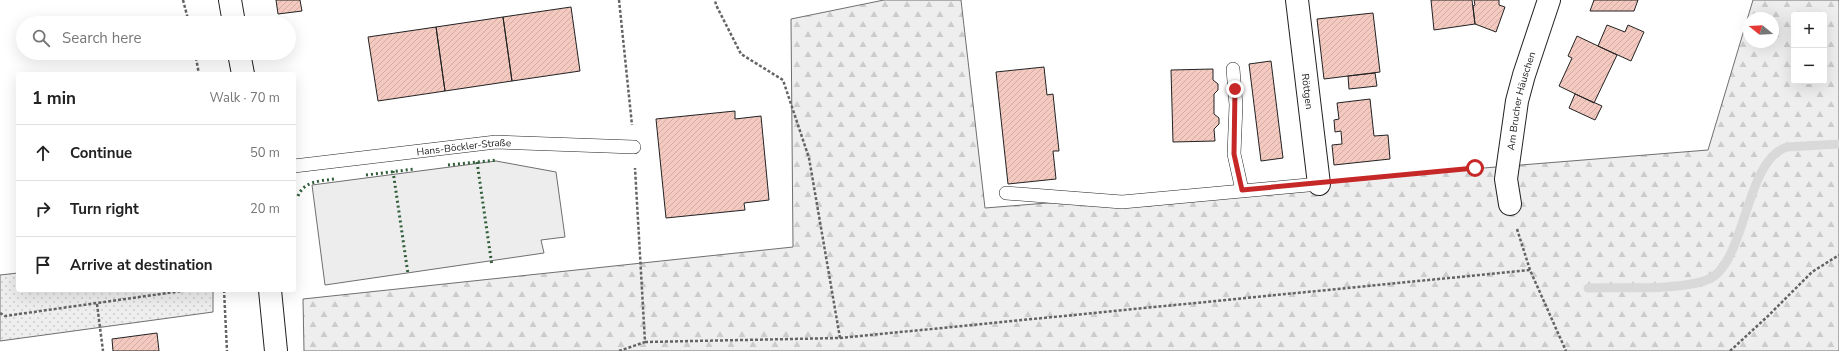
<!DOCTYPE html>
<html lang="en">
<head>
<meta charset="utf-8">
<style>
	:root { --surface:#fff; --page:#f6f6f6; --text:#222; --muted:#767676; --line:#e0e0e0 }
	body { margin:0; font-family:"Nunito Sans",sans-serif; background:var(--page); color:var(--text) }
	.controls { position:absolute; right:12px; top:12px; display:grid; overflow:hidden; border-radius:4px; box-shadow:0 4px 16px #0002 }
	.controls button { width:36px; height:36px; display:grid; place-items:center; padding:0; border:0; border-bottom:1px solid var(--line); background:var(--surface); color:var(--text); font:20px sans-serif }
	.compass { position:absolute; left:1743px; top:12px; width:36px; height:36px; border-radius:50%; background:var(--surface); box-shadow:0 4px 16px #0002; rotate:288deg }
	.stop { position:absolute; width:12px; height:12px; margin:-9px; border:3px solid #c62828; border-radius:50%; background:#fff }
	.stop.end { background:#c62828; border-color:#fff; box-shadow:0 1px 4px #0008 }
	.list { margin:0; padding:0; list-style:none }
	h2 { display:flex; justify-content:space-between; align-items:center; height:52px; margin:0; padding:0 16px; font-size:17px }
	h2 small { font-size:13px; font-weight:400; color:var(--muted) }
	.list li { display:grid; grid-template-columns:26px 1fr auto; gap:12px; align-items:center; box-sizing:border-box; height:56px; padding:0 16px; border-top:1px solid var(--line) }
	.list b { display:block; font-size:15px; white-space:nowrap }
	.list em { font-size:13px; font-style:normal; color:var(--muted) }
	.icon { flex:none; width:22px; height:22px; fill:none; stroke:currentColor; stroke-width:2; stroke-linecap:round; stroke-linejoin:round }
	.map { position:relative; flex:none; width:1839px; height:351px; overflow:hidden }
	.search { position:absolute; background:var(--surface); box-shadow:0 4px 16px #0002; left:16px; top:16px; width:280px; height:44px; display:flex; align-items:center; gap:10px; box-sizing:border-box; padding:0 14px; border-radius:22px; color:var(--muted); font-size:15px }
	.panel { position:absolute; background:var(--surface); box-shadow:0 4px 16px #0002; left:16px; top:72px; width:280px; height:220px; border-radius:4px }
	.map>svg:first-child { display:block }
	.grass { fill:url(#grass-dots); stroke:#6f6f6f }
	.forest { fill:url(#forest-firs); stroke:#6f6f6f; fill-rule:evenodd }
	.parking { fill:#ededed; stroke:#6f6f6f }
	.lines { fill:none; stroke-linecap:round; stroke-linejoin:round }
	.stream { stroke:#d9d9d9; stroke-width:9 }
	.building { fill:url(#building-hatch); stroke:#222 }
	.service-casing { stroke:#222; stroke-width:14 }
	.minor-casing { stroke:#222; stroke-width:24 }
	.tertiary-casing { stroke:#222; stroke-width:24 }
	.path { stroke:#646464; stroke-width:2.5; stroke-dasharray:3 2; stroke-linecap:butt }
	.service { stroke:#fff; stroke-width:13 }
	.minor { stroke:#fff; stroke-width:22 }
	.tertiary { stroke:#fff; stroke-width:22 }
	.hedge { stroke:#2f5e38; stroke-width:3; stroke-dasharray:2 3; stroke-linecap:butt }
	.route { stroke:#c62828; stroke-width:5 }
	.labels { text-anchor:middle; stroke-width:3; stroke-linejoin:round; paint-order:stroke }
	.street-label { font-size:10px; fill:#222; stroke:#fff }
</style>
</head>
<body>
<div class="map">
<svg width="1839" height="351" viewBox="0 0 1839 351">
	<defs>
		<pattern id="grass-dots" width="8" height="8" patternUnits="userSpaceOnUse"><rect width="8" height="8" fill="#eee"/><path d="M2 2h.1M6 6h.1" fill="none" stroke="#ccc" stroke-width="1.8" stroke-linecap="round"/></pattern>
		<pattern id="forest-firs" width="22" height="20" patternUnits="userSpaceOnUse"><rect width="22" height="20" fill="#eee"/><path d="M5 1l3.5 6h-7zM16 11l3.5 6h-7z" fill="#ccc"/></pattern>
		<pattern id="building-hatch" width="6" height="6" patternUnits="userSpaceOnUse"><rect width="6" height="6" fill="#f3c9c0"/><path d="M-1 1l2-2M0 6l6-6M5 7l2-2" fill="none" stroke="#d0aca5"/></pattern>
	</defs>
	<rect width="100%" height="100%" fill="#fff"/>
	<path class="grass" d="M 18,273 L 18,290 L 213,290 L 213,312 L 0,341 L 0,275 Z"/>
	<path class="forest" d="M 884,0 L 961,0 L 985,208 L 1708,150 L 1753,0 L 1839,0 L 1839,351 L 304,351 L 303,299 L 793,247 L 791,19 ZM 1794,15 L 1824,15 L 1824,81 L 1794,81 ZM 1749,18 L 1773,18 L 1773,42 L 1749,42 Z"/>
	<path class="parking" d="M 496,161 L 556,172 L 565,237 L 541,240 L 544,253 L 325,285 L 312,185 Z"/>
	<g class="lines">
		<path class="stream" d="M 1588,288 C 1620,287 1681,291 1709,279 C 1746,263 1745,159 1787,147 L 1839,144"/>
	</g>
	<path class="building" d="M 276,0 L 300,0 L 302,11 L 278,14 Z
		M 1431,0 L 1472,0 L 1475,24 L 1434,30 Z
		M 1474,0 L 1499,0 L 1499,5 L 1505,7 L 1496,32 L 1475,24 L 1473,6 L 1475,5 Z
		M 1594,0 L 1638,0 L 1634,11 L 1590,11 Z
		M 571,7 L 580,71 L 512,81 L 503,17 Z
		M 1373,13 L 1380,72 L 1324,79 L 1317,19 Z
		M 503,17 L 512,81 L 445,91 L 436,27 Z
		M 1607,25 L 1625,32 L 1628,25 L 1644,32 L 1631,61 L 1598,46 Z
		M 436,27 L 445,91 L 378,101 L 368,37 Z
		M 1577,36 L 1617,55 L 1594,103 L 1559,86 L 1572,58 L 1568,56 Z
		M 1271,61 L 1283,158 L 1261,161 L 1249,64 Z
		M 1044,67 L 1047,95 L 1053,94 L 1059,151 L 1053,151 L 1056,179 L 1008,184 L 996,72 Z
		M 1213,69 L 1213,80 L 1218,84 L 1218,90 L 1214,94 L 1214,114 L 1219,118 L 1219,124 L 1214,129 L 1215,141 L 1173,142 L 1171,70 Z
		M 1375,73 L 1377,86 L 1349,89 L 1348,76 Z
		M 1575,94 L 1602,106 L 1595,120 L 1569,108 Z
		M 1370,99 L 1374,136 L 1388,135 L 1390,159 L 1334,165 L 1332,145 L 1342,144 L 1341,131 L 1335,132 L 1334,120 L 1339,119 L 1337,103 Z
		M 735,111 L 735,119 L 761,116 L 769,200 L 744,203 L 745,210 L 666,218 L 656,119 Z
		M 157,333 L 159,351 L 113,351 L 112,339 Z"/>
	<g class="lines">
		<g class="service-casing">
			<g id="service">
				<path d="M 1233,69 L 1236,105 L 1234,154 L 1242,190"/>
				<path id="s1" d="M 294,166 L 496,142 L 634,147"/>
				<path d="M 1006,193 L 1122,202 L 1319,184"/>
			</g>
		</g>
		<g class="minor-casing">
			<g id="minor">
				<path id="s2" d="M 1297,0 L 1319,184"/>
				<path id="s3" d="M 1510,204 L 1506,179 L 1517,101 L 1524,75 L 1549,0"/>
			</g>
		</g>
		<g class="tertiary-casing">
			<path id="tertiary" d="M 230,0 L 234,23
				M 239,53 L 243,74
				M 270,290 L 276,351"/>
		</g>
		<path class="path" d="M 183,0 L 189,23
			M 619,0 L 632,125
			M 195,53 L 199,74
			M 1345,181 L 1482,167
			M 1517,229 L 1530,270 L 1566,351
			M 224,290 L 227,351
			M 97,304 L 103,351
			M 0,313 L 5,316 L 189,290
			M 840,338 L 1530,270
			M 645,342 L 840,338 L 809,158 L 783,80 L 741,54 L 716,5 L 715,0
			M 619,351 L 645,342 L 635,168
			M 1730,351 L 1768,316 L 1812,272 L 1839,255"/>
		<use href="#service" class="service"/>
		<use href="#minor" class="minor"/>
		<use href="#tertiary" class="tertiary"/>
		<path class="hedge" d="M 477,162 L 492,266
			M 448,165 L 497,160
			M 393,171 L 408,274
			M 366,175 L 414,169
			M 298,196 C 304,181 320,181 334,179"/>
	</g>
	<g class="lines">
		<path class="route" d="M 1235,89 L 1234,154 L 1242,190 L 1475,168"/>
	</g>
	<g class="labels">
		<g class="street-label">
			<text dy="4" stroke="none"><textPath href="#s2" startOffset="92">Röttgen</textPath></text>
			<text dy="4" stroke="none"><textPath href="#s3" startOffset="105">Am Brucher Häuschen</textPath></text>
			<text dy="4" stroke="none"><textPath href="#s1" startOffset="171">Hans-Böckler-Straße</textPath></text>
		</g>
	</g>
</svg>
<div class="controls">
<button>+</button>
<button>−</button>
</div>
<svg class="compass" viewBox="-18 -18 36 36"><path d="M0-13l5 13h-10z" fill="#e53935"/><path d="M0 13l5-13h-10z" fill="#767676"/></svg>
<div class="stop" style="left:1475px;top:168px"></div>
<div class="stop end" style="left:1235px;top:89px"></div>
<div class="search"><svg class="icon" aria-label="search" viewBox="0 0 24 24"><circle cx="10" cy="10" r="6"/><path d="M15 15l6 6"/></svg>Search here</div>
<section class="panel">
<h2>1 min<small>Walk · 70 m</small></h2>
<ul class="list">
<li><svg class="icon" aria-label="ahead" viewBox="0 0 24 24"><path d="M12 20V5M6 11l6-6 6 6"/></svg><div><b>Continue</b></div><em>50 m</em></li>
<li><svg class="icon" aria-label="right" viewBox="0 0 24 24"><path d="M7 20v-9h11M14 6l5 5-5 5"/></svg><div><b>Turn right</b></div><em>20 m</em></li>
<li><svg class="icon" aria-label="arrive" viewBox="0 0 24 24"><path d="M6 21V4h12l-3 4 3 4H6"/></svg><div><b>Arrive at destination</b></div></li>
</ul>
</section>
</div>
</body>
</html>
